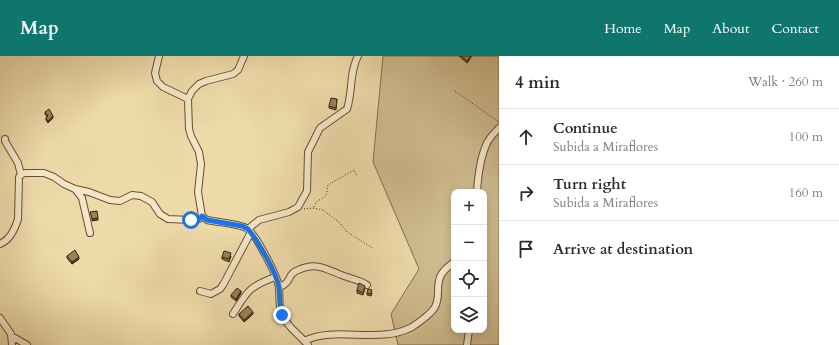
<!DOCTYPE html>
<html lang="en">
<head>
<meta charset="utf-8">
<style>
	:root { --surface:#fff; --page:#f2f2f3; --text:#2b2b33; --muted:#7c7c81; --line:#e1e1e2; --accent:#0f766e }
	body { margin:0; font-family:Cardo,serif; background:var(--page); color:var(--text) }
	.controls { position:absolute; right:12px; bottom:12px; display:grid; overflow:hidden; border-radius:8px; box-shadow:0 2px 10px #0003 }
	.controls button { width:36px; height:36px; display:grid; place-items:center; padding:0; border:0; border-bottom:1px solid var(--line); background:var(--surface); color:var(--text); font:20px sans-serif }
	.stop { position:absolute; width:12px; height:12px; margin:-9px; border:3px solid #1a73e8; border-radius:50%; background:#fff }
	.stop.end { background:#1a73e8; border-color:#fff; box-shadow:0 1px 4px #0008 }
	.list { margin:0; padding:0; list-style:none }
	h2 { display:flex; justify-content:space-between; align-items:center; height:52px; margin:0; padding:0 16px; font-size:17px }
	h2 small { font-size:13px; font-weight:400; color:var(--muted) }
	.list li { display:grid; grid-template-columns:26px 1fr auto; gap:12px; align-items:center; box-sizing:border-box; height:56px; padding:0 16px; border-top:1px solid var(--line) }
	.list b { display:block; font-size:15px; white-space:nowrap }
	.list p { margin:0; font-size:13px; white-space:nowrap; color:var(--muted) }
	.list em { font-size:13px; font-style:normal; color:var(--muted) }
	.icon { flex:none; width:22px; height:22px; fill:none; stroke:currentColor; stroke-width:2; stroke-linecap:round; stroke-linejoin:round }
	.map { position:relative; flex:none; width:499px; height:289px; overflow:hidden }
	header { display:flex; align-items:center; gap:24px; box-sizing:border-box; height:56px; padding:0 20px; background:var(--accent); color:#fff }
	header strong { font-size:19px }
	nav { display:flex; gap:22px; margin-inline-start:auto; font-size:14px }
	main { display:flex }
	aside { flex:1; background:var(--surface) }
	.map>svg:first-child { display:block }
	.green { fill:#cfbb8e; stroke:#846e4b; fill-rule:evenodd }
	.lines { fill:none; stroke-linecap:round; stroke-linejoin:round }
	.minor-casing { stroke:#665030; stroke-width:8 }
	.path { stroke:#382208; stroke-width:1; stroke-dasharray:1 2; stroke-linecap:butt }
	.minor { stroke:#f4e7c7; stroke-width:6 }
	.wall { fill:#82704f; stroke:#382208 }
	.shaded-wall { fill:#6a5b40; stroke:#382208 }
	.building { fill:#97825c; stroke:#382208 }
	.route { stroke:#1a73e8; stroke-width:5 }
</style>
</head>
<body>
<header>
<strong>Map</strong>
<nav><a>Home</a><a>Map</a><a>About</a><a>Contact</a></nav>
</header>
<main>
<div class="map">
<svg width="499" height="289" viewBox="0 0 499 289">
	<rect width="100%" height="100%" fill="#eedaa9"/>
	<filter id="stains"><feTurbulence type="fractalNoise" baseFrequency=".005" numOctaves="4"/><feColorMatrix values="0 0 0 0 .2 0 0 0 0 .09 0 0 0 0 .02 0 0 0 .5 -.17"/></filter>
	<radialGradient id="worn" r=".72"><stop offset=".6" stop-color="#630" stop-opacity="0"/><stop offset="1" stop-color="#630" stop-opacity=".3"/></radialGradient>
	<path class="green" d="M 383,0 L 499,0 L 499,289 L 398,289 L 391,258 L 419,213 L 373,106 ZM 454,136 L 484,136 L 484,274 L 454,274 Z"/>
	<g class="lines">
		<g class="minor-casing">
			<path id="minor" d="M 159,0 L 155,17 L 157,25 L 163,31 L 188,43
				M 5,83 L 5,85 L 18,107 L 21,119
				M 75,133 L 82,142 L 90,177
				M 477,136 C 478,120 480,102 487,87 C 490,81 495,76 499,72
				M 202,160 L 198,136 L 201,108 L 199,96 L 191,80 L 189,73 L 188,43 L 192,35 L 199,28 L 206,25 L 233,18 L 238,14 L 244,0
				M 202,160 L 207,164 C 216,166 240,168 246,172 C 256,177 277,220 279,231 C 280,241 278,249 282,259 C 288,272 299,278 308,289
				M 248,173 L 259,164 L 289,156 L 298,151 L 307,135 L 308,96 L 320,72 L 347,53 C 353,35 349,17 358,0
				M 0,188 C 10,184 15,173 18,163 L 19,121 L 22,118 L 25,117 L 44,117 L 54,121 L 64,128 L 75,133 L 89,136 L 110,144 L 120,145 L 132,139 L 141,140 L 152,146 L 160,158 L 168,163 L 191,164 L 199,163 L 202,160
				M 279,231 C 292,227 287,219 296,215 C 317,205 325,213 344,220 C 352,223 359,224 367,229
				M 200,235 L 211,238 L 220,233 L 223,229 L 251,176
				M 233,258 C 248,234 249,231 275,221
				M 0,262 L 11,278 L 12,289
				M 12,282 L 15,282 L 27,289
				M 304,285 C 336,269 378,289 412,271 C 418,267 431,258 435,251 C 437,247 438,241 438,236 C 438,220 441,216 454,206
				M 467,289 L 469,274"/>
		</g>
		<path class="path" d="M 455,35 L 499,66
			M 314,151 L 316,146 L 326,140 L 328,129 L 354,114 L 357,120
			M 304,153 L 313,152 L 323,154 L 340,167 L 347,176 L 374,193"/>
		<use href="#minor" class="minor"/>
	</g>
	<path class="wall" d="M 459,0 L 471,0 L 471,1 L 467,7 Z
		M 337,43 L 336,54 L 329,52 L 329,50 Z
		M 45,56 L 53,62 L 48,67 L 46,64 L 46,62 L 47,61 L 45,58 Z
		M 67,200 L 79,203 L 72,208 L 67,202 Z
		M 231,200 L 229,206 L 222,203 L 222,201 Z
		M 365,232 L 363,239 L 357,237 L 357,234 Z
		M 241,237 L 236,245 L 231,241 L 231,239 Z
		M 367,237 L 372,237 L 371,240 L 367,239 Z
		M 239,258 L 253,258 L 244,266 L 239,260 Z"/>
	<path class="shaded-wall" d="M 471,0 L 471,1 L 467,7 L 467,5 Z
		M 53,60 L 53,62 L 48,67 L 48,65 Z
		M 98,162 L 98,164 L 92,165 L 92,163 Z
		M 79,201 L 79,203 L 72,208 L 72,206 Z
		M 241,235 L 241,237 L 236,245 L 236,243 Z
		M 253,256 L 253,258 L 244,266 L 244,264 Z"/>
	<path class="building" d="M 461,0 L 471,0 L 467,5 Z
		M 331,42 L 337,43 L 336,52 L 329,50 Z
		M 49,53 L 53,60 L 48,65 L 46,62 L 48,60 L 45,56 Z
		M 97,155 L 98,162 L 92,163 L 90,156 Z
		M 75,194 L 79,201 L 72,206 L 67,200 Z
		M 224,195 L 231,197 L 229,203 L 222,201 Z
		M 359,227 L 365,230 L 363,237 L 357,234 Z
		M 237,232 L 241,235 L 236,243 L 231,239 Z
		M 368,233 L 372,234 L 371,238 L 367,237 Z
		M 248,250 L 253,256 L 244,264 L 239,258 Z"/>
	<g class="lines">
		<path class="route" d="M 191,164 L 199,163 L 202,160 L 207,164 L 242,170 L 248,173 C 258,185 276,216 279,231 C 280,242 279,249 282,259"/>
	</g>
	<rect width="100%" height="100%" filter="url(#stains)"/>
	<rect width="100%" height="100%" fill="url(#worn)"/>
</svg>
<div class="controls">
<button>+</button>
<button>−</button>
<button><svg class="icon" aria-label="locate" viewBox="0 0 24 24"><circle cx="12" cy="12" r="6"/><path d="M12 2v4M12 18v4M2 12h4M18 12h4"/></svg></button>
<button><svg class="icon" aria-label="layers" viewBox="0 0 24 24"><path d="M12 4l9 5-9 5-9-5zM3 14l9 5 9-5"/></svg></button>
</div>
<div class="stop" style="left:191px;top:164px"></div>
<div class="stop end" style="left:282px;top:259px"></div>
</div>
<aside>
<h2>4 min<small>Walk · 260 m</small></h2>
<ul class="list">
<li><svg class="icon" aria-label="ahead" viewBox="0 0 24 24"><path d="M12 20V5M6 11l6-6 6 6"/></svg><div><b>Continue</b><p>Subida a Miraflores</p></div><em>100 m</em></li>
<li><svg class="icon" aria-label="right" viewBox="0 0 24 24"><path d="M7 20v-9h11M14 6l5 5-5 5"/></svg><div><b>Turn right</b><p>Subida a Miraflores</p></div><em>160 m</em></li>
<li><svg class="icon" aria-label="arrive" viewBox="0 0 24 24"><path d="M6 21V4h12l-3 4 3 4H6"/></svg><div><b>Arrive at destination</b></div></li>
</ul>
</aside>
</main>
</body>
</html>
